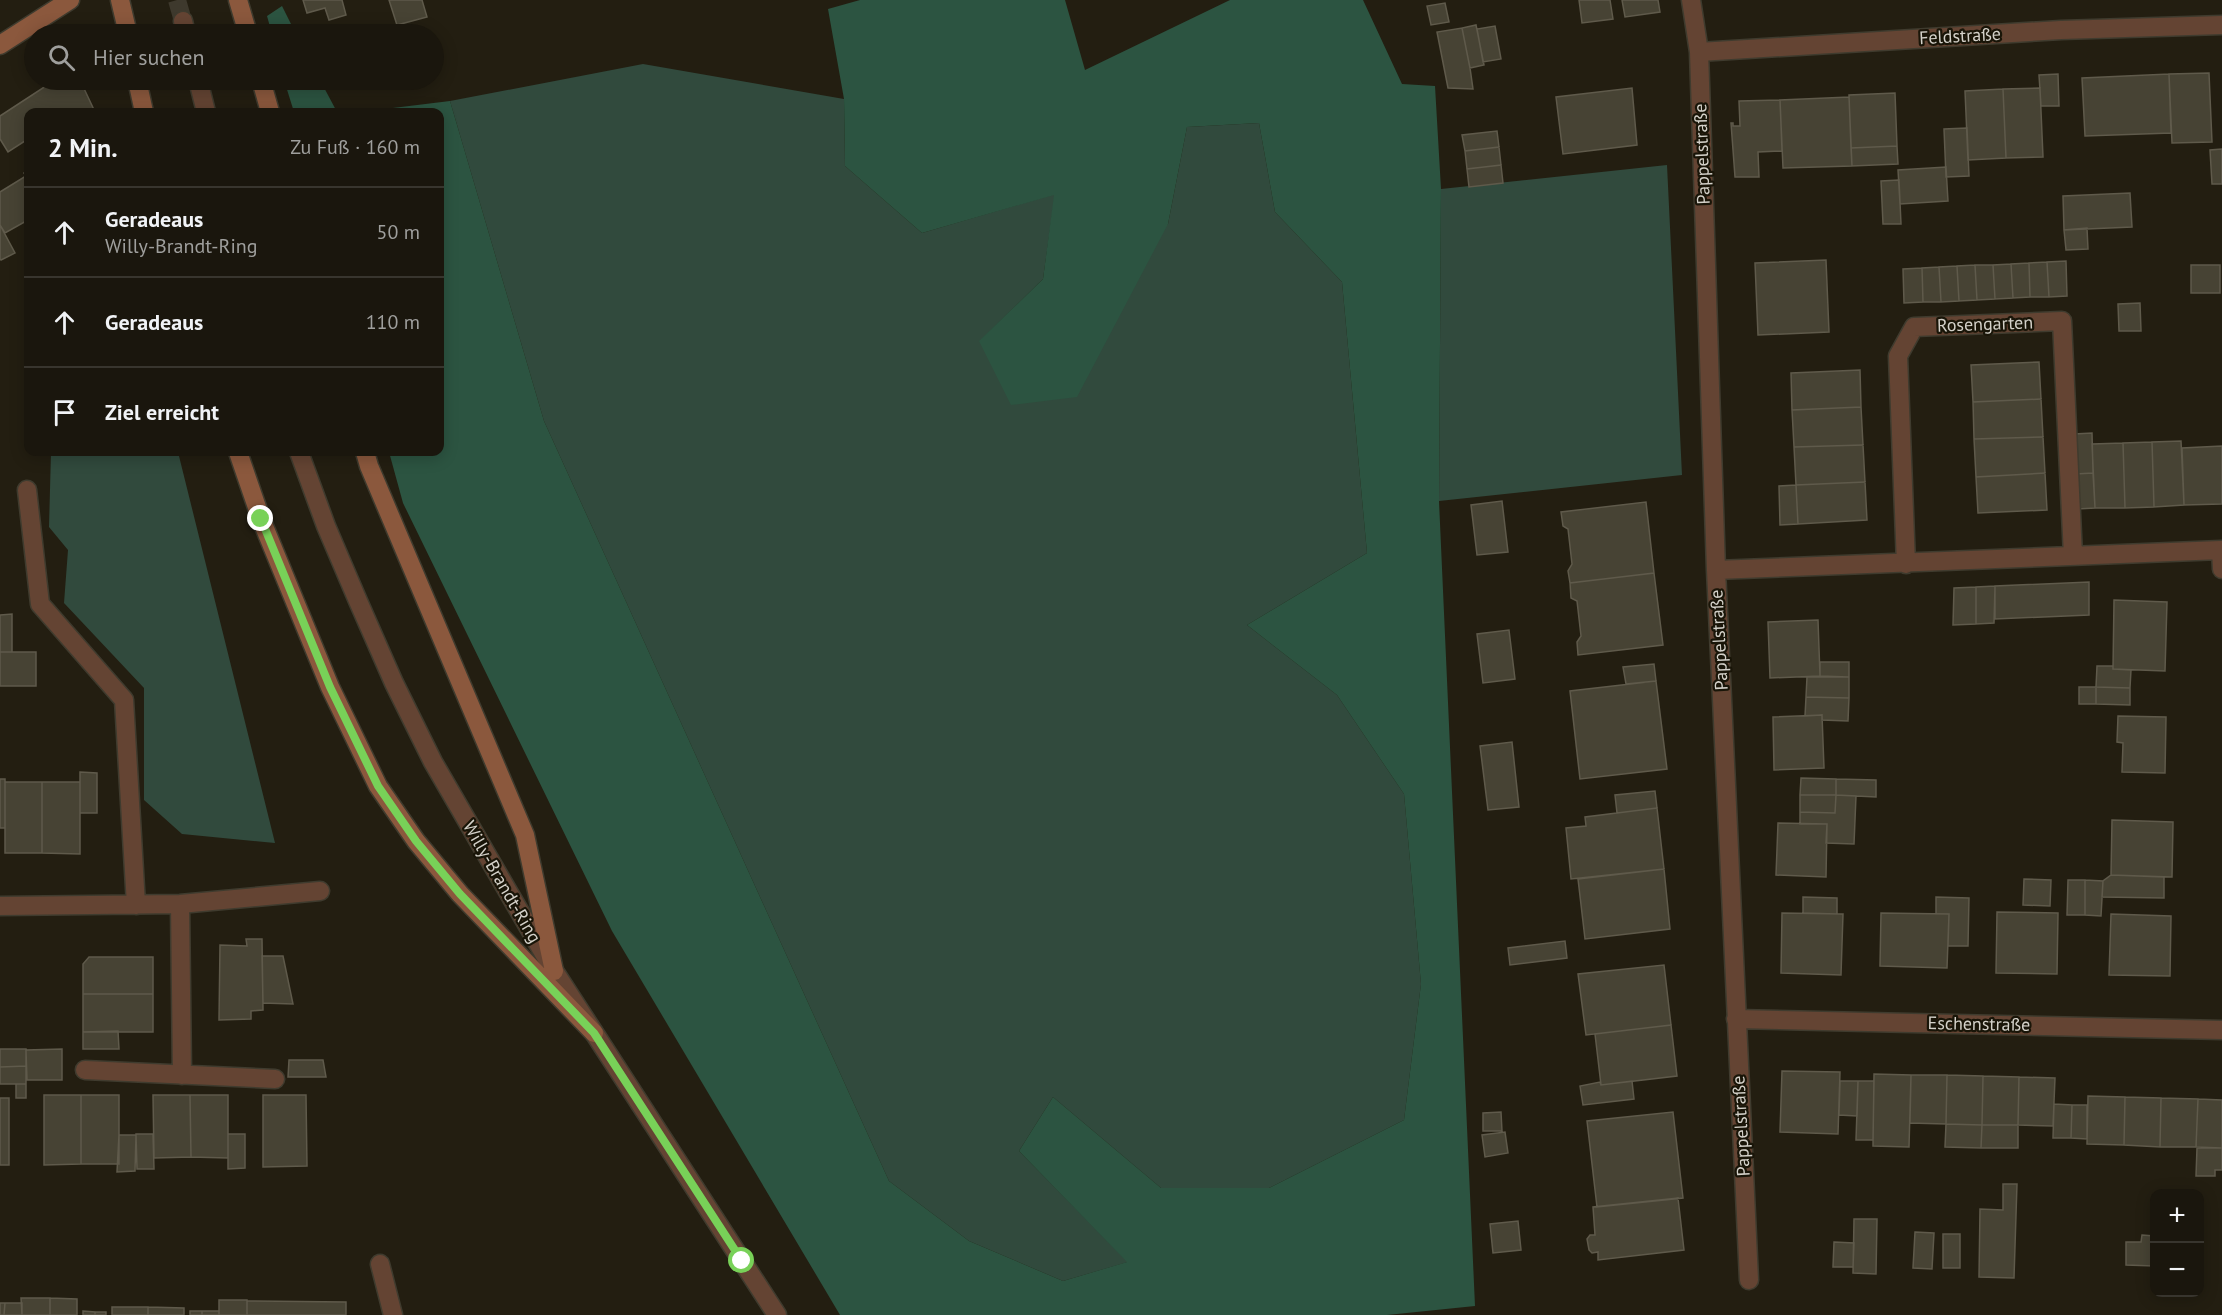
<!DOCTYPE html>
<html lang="de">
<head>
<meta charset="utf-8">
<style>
	:root { --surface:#1a160d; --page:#231f16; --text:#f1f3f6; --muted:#9f9f9d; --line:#38352e }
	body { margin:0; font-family:"PT Sans",sans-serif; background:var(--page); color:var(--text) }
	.controls { position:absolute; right:18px; bottom:18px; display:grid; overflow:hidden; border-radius:12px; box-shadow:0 3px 15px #0003 }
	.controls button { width:54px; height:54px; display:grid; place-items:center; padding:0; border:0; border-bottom:2px solid var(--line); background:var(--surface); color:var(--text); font:30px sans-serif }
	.stop { position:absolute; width:18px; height:18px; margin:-14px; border:4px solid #78d158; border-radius:50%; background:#fff }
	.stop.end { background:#78d158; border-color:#fff; box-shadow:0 2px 6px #0008 }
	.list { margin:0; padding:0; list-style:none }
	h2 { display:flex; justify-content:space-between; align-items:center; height:78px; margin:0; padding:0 24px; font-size:26px }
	h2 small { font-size:20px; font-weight:400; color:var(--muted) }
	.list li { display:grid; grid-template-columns:39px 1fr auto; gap:18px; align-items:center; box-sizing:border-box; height:90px; padding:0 24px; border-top:2px solid var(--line) }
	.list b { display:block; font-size:22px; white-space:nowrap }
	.list p { margin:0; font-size:20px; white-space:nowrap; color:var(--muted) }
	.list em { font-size:20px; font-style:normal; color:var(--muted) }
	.icon { flex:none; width:33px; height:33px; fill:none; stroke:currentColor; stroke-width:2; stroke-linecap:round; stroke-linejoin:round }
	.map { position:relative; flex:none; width:2222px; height:1315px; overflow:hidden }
	.search { position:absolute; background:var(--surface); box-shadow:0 3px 15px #0003; left:24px; top:24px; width:420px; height:66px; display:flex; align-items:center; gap:15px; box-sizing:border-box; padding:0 21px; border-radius:33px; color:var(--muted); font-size:22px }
	.panel { position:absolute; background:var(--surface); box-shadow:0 3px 15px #0003; left:24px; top:108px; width:420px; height:348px; border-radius:12px }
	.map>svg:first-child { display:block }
	.green { fill:#314a3d }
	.forest { fill:#2c5441 }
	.building { fill:#474334; stroke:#5f5a4b; stroke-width:1.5 }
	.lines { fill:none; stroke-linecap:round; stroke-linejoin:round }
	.secondary-tunnel { stroke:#3e392d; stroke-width:18; stroke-dasharray:18 9; stroke-linecap:butt }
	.service-casing { stroke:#3f3b2e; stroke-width:21 }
	.minor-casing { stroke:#3f3b2e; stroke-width:21 }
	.tertiary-casing { stroke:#3f3b2e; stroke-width:21 }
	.secondary-casing { stroke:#3f3b2e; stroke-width:21 }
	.service { stroke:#644433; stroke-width:18 }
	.minor { stroke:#644433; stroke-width:18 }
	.tertiary { stroke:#644433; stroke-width:18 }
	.secondary { stroke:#8b583d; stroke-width:18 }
	.route { stroke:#78d158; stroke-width:8 }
	.labels { text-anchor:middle; stroke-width:4.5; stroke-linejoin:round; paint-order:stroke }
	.street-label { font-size:18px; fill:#d4d1c9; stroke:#191508 }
</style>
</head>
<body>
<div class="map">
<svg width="2222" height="1315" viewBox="0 0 2222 1315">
	<rect width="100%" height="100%" fill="#231e11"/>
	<path class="green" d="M 643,64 L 844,99 L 845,166 L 922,233 L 1055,194 L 1043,279 L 980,341 L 1168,224 L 1187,127 L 1259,123 L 1275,212 L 1342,282 L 1367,553 L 1247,625 L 1337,695 L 1404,794 L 1421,984 L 1404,1120 L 1269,1188 L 1161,1188 L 1053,1097 L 1019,1151 L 1128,1262 L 1063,1281 L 969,1241 L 889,1181 L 544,421 L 450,101 Z
		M 1667,165 L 1682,475 L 1439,501 L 1441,189 Z
		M 51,452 L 178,452 L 275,843 L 182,834 L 144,800 L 144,688 L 64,603 L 68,550 L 49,527 Z"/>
	<path class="forest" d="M 860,0 L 1065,0 L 1085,70 L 1230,0 L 1363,0 L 1402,84 L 1435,86 L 1441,189 L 1439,501 L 1475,1306 L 1387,1315 L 840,1315 L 612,931 L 403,503 L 389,452 L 440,452 L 440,112 L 360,112 L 450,101 L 544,421 L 889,1181 L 969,1241 L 1063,1281 L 1127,1262 L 1019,1151 L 1053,1097 L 1161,1188 L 1269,1188 L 1404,1120 L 1421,984 L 1404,794 L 1337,695 L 1247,625 L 1367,553 L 1342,282 L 1275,212 L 1259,123 L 1187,127 L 1168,224 L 1077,397 L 1011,405 L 979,341 L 1043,279 L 1054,195 L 922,233 L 845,166 L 844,99 L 828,9 Z
		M 282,6 L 296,34 L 272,34 L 267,16 Z
		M 284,80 L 320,80 L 337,112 L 294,112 Z"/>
	<path class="building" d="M 303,0 L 342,0 L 346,15 L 329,20 L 325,8 L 307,13 Z
		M 389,0 L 422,0 L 427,17 L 397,25 Z
		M 1579,0 L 1610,0 L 1613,19 L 1582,23 Z
		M 1622,0 L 1658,0 L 1660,12 L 1625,17 Z
		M 1445,3 L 1449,22 L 1431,25 L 1427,6 Z
		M 1476,25 L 1484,65 L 1470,68 L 1462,28 Z
		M 1495,26 L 1501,59 L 1483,62 L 1477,29 Z
		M 1462,28 L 1470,68 L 1473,89 L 1448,88 L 1437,32 Z
		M 2209,73 L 2212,142 L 2172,143 L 2169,74 Z
		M 2058,74 L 2059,106 L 2041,106 L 2039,75 Z
		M 2169,74 L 2171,133 L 2085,136 L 2082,78 Z
		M 55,80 L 80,80 L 95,112 L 28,112 L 28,139 L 8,152 L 0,139 L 0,116 Z
		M 1632,88 L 1637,145 L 1563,154 L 1556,97 Z
		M 2040,88 L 2043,157 L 2006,158 L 2003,89 Z
		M 2003,89 L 2006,158 L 1968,160 L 1965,91 Z
		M 1895,93 L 1897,146 L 1851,148 L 1849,95 Z
		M 1849,97 L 1852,166 L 1783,168 L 1780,100 Z
		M 1780,100 L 1782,151 L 1758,152 L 1759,177 L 1735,177 L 1731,123 L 1733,123 L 1733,126 L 1740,126 L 1739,101 Z
		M 1967,128 L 1969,176 L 1946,177 L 1944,129 Z
		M 1497,131 L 1499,147 L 1465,151 L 1462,135 Z
		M 1897,146 L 1898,164 L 1852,166 L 1851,148 Z
		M 1499,147 L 1501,165 L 1467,169 L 1465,151 Z
		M 2222,149 L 2222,184 L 2212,184 L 2210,150 Z
		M 1501,165 L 1503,183 L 1469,187 L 1467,169 Z
		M 1946,167 L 1948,201 L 1900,204 L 1898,170 Z
		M 28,171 L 28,220 L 5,233 L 0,225 L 0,192 L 26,176 L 24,173 Z
		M 1899,180 L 1901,224 L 1883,224 L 1881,181 Z
		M 2130,193 L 2132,227 L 2064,230 L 2063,196 Z
		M 0,225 L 15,253 L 1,260 L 0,259 Z
		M 2087,228 L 2088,249 L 2066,250 L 2064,230 Z
		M 1826,260 L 1829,332 L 1758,335 L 1755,263 Z
		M 2066,261 L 2067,296 L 2049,297 L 2047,262 Z
		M 2047,262 L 2049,297 L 2030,297 L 2029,263 Z
		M 2029,263 L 2030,297 L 2013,298 L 2011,264 Z
		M 2011,264 L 2013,298 L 1995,299 L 1993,265 Z
		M 1975,265 L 1977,300 L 1959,301 L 1957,266 Z
		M 1975,265 L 1993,265 L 1995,299 L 1977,300 Z
		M 2191,265 L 2220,265 L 2220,293 L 2191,293 Z
		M 1957,266 L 1959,301 L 1941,302 L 1939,267 Z
		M 1939,267 L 1941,302 L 1923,302 L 1922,268 Z
		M 1922,268 L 1923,302 L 1904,303 L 1903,269 Z
		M 2140,303 L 2141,331 L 2119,331 L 2118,304 Z
		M 2039,362 L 2041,399 L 1973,402 L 1971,365 Z
		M 1860,370 L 1861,407 L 1792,410 L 1791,373 Z
		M 2041,399 L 2043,437 L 1974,439 L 1973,402 Z
		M 1861,407 L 1863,445 L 1794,447 L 1792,410 Z
		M 2092,433 L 2093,473 L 2075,474 L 2074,434 Z
		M 2043,437 L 2045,473 L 1976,477 L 1974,439 Z
		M 2181,441 L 2184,505 L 2154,507 L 2152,442 Z
		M 2152,442 L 2154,507 L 2125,508 L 2123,443 Z
		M 2123,443 L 2125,508 L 2095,508 L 2092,444 Z
		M 1863,445 L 1865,482 L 1796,485 L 1794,447 Z
		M 2222,446 L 2222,504 L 2184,505 L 2182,448 Z
		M 2045,473 L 2047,510 L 1978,513 L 1976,477 Z
		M 2093,473 L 2095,508 L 2077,509 L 2075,474 Z
		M 1865,482 L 1867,520 L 1798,524 L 1796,485 Z
		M 1796,485 L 1798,524 L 1780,525 L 1779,486 Z
		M 1502,501 L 1508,552 L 1477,555 L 1471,505 Z
		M 1646,502 L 1654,573 L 1570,583 L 1568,571 L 1572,564 L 1568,529 L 1563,526 L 1561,512 Z
		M 1654,573 L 1663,645 L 1578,655 L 1577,642 L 1581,636 L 1577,601 L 1571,598 L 1570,583 Z
		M 2089,582 L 2089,615 L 1995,619 L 1995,586 Z
		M 1995,586 L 1994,623 L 1976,624 L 1976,587 Z
		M 1976,587 L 1976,624 L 1953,625 L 1954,588 Z
		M 2114,600 L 2167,602 L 2165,671 L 2113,669 Z
		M 12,614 L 12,652 L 0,652 L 0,615 Z
		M 1818,620 L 1820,676 L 1770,678 L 1768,622 Z
		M 1509,630 L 1515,679 L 1483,683 L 1477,634 Z
		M 0,652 L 36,652 L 36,686 L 0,686 Z
		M 1820,662 L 1849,662 L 1849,677 L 1820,676 Z
		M 1654,664 L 1656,681 L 1626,684 L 1623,667 Z
		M 2097,666 L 2113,666 L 2113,669 L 2131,670 L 2130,688 L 2096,687 Z
		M 1807,677 L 1849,677 L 1849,698 L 1806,697 Z
		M 1656,681 L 1667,769 L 1580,779 L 1570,691 Z
		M 2079,687 L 2096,687 L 2096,704 L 2079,704 Z
		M 2096,687 L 2130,688 L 2130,705 L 2096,704 Z
		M 1806,697 L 1849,698 L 1848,721 L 1822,720 L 1822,715 L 1805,716 Z
		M 1822,715 L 1824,768 L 1774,770 L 1773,717 Z
		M 2118,716 L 2166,717 L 2165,773 L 2122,772 L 2123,743 L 2117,742 Z
		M 1512,742 L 1519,807 L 1488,810 L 1480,746 Z
		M 80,772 L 97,773 L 97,813 L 80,813 Z
		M 1801,778 L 1836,779 L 1836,795 L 1800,795 Z
		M 0,779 L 5,779 L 5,828 L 0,828 Z
		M 1836,779 L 1876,780 L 1876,797 L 1836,795 Z
		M 5,782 L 42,782 L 42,853 L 5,853 Z
		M 42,782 L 80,782 L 80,854 L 42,853 Z
		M 1655,791 L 1657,808 L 1617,813 L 1615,795 Z
		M 1800,795 L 1836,795 L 1835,813 L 1800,812 Z
		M 1836,795 L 1856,796 L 1854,844 L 1826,843 L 1827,824 L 1800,824 L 1800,812 L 1835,813 Z
		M 1657,808 L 1664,869 L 1571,879 L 1566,828 L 1586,826 L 1585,817 Z
		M 2112,820 L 2173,822 L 2172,877 L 2111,875 Z
		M 1778,823 L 1827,824 L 1826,877 L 1776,875 Z
		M 1664,869 L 1670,929 L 1585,939 L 1578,879 Z
		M 2111,875 L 2164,877 L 2164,898 L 2102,897 L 2103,881 Z
		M 2024,879 L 2051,880 L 2050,906 L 2023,905 Z
		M 2068,880 L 2085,880 L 2085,915 L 2067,915 Z
		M 2085,880 L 2103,881 L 2101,916 L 2085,915 Z
		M 1803,897 L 1837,898 L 1837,914 L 1803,913 Z
		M 1936,897 L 1969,898 L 1968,946 L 1948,946 L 1949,914 L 1936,914 Z
		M 1997,912 L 2058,913 L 2057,974 L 1996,973 Z
		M 1782,913 L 1843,914 L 1841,975 L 1781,973 Z
		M 1881,913 L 1949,914 L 1947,968 L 1880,966 Z
		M 2111,914 L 2171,916 L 2170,976 L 2109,975 Z
		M 246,939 L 262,939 L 263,1010 L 251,1011 L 251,1019 L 219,1020 L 220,945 L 247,946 Z
		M 1565,941 L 1567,958 L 1510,965 L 1508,948 Z
		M 262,956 L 283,956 L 293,1004 L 263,1003 Z
		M 89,957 L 153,957 L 153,994 L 83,994 L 83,964 Z
		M 1664,965 L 1671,1025 L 1586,1035 L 1578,974 Z
		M 83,994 L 153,994 L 153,1032 L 83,1032 Z
		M 1671,1025 L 1677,1076 L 1601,1085 L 1595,1034 Z
		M 118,1031 L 119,1049 L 83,1049 L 83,1032 Z
		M 0,1049 L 26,1049 L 26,1066 L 0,1067 Z
		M 62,1049 L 62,1080 L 27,1080 L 26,1050 Z
		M 289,1060 L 323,1060 L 326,1077 L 288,1077 Z
		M 26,1066 L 26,1084 L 0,1084 L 0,1067 Z
		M 1782,1071 L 1840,1072 L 1838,1134 L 1780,1132 Z
		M 1874,1074 L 1911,1075 L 1909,1147 L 1873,1146 Z
		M 1911,1075 L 1947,1075 L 1946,1124 L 1910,1123 Z
		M 1947,1075 L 1983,1076 L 1982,1125 L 1946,1124 Z
		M 1983,1076 L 2019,1077 L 2018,1125 L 1982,1125 Z
		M 2019,1077 L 2055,1078 L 2053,1126 L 2018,1125 Z
		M 1632,1081 L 1634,1099 L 1583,1105 L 1580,1086 L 1600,1082 L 1601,1085 Z
		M 1840,1081 L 1858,1081 L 1857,1116 L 1839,1115 Z
		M 1858,1081 L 1874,1081 L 1873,1140 L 1856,1140 Z
		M 16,1084 L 26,1084 L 26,1098 L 16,1098 Z
		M 44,1095 L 81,1095 L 81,1164 L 44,1165 Z
		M 81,1095 L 119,1095 L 119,1164 L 81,1164 Z
		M 153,1095 L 190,1095 L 191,1157 L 154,1158 Z
		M 190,1095 L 228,1095 L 228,1158 L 191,1157 Z
		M 263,1095 L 306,1095 L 307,1166 L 263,1167 Z
		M 2088,1096 L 2125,1097 L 2124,1145 L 2087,1144 Z
		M 2125,1097 L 2161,1098 L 2160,1147 L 2124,1145 Z
		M 0,1098 L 9,1098 L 9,1165 L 0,1165 Z
		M 2161,1098 L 2198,1099 L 2196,1147 L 2160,1147 Z
		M 2198,1099 L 2222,1100 L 2222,1148 L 2196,1147 Z
		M 2054,1104 L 2072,1105 L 2071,1138 L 2053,1138 Z
		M 2072,1105 L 2087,1105 L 2087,1139 L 2071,1138 Z
		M 1501,1112 L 1502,1131 L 1483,1131 L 1483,1113 Z
		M 1673,1112 L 1683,1198 L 1597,1207 L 1587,1121 Z
		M 1946,1124 L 1982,1125 L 1981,1148 L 1945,1147 Z
		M 1982,1125 L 2018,1125 L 2018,1148 L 1981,1148 Z
		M 1505,1132 L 1508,1153 L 1485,1157 L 1482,1135 Z
		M 136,1134 L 153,1134 L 154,1169 L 137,1169 Z
		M 228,1134 L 245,1134 L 245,1168 L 228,1169 Z
		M 119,1135 L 136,1135 L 135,1171 L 117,1172 Z
		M 2197,1148 L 2222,1148 L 2222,1170 L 2215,1170 L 2215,1176 L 2196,1176 Z
		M 2003,1184 L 2017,1184 L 2014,1278 L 1979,1277 L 1980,1209 L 2003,1210 Z
		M 1678,1198 L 1684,1250 L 1598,1260 L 1598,1252 L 1592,1253 L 1589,1250 L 1587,1239 L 1590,1235 L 1595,1235 L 1593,1207 Z
		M 1854,1219 L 1877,1219 L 1876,1274 L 1853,1273 Z
		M 1518,1221 L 1521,1250 L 1493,1253 L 1490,1224 Z
		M 1915,1232 L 1934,1233 L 1932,1269 L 1913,1268 Z
		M 1943,1234 L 1960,1234 L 1960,1268 L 1943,1268 Z
		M 2142,1235 L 2154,1236 L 2154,1266 L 2126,1265 L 2126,1242 L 2141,1242 Z
		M 1834,1242 L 1854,1243 L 1853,1267 L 1833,1267 Z
		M 21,1298 L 50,1298 L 50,1315 L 22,1315 Z
		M 50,1298 L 77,1299 L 77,1315 L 50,1315 Z
		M 219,1300 L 247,1300 L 247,1315 L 219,1315 Z
		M 247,1301 L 346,1302 L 346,1315 L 247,1315 Z
		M 0,1303 L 5,1303 L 4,1315 L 0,1315 Z
		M 5,1303 L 22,1303 L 22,1315 L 4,1315 Z
		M 112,1307 L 148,1307 L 148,1315 L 112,1315 Z
		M 148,1307 L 184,1308 L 184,1315 L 148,1315 Z
		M 83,1311 L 95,1312 L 95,1315 L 83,1315 Z
		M 190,1311 L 202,1311 L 202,1315 L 190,1315 Z
		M 202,1311 L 219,1311 L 219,1315 L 202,1315 Z
		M 95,1312 L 106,1312 L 106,1315 L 95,1315 Z"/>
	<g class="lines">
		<path class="secondary-tunnel" d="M 177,0 L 183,21"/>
		<g class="service-casing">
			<path id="service" d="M 380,1264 L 393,1315"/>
		</g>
		<g class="minor-casing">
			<path id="minor" d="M 1691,0 L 1699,52 L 1716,570 L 1749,1280
				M 1699,52 L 2061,30 L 2222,25
				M 27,490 L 40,604 L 124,700 L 136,905
				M 1906,564 L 1898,356 L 1914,327 L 2062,321 L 2073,556
				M 1716,570 L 2221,550 L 2222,569
				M 180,904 L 182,1075
				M 0,906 L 180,904 L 320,891
				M 1736,1019 L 2222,1030
				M 85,1070 L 275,1079"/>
		</g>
		<g class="tertiary-casing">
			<path id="tertiary" d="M 183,21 L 186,34
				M 198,80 L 206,112
				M 299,452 L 326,526 L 358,601 L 394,683 L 433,762 L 554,971 L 777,1315"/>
		</g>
		<g class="secondary-casing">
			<path id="secondary" d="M 120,0 L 128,34
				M 238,0 L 248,34
				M 0,45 L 70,0
				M 137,80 L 144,112
				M 261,80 L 270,112
				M 238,452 L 261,519 L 330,687 L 378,786 L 416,841 L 460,894 L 594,1033
				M 365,452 L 369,466 L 525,835 L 554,971"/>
		</g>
		<use href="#service" class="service"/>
		<use href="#minor" class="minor"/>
		<use href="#tertiary" class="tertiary"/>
		<use href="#secondary" class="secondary"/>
	</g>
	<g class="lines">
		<path class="route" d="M 261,519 L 330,687 L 378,786 L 416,841 L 460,894 L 594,1033 L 742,1261"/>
	</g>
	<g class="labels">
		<g class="street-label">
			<text transform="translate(1960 36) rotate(-3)" y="6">Feldstraße</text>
			<text transform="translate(1702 154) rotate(-92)" y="6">Pappelstraße</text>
			<text transform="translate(1985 324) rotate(-2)" y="6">Rosengarten</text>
			<text transform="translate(1719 640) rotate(-93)" y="6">Pappelstraße</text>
			<text transform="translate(502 882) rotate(60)" y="6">Willy-Brandt-Ring</text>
			<text transform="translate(1979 1024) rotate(1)" y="6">Eschenstraße</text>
			<text transform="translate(1741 1126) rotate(-93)" y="6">Pappelstraße</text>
		</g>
	</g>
</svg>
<div class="controls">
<button>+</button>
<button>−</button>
</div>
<div class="stop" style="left:742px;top:1261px"></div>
<div class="stop end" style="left:261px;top:519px"></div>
<div class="search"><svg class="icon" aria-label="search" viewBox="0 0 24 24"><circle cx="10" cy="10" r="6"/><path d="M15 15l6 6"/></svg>Hier suchen</div>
<section class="panel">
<h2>2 Min.<small>Zu Fuß · 160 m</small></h2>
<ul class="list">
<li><svg class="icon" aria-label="ahead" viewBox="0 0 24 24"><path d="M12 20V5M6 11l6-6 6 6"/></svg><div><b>Geradeaus</b><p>Willy-Brandt-Ring</p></div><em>50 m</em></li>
<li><svg class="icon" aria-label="ahead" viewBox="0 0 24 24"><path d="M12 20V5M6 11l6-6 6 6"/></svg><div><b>Geradeaus</b></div><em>110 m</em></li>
<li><svg class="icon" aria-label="arrive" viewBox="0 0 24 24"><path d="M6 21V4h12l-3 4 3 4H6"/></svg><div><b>Ziel erreicht</b></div></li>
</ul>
</section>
</div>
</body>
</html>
